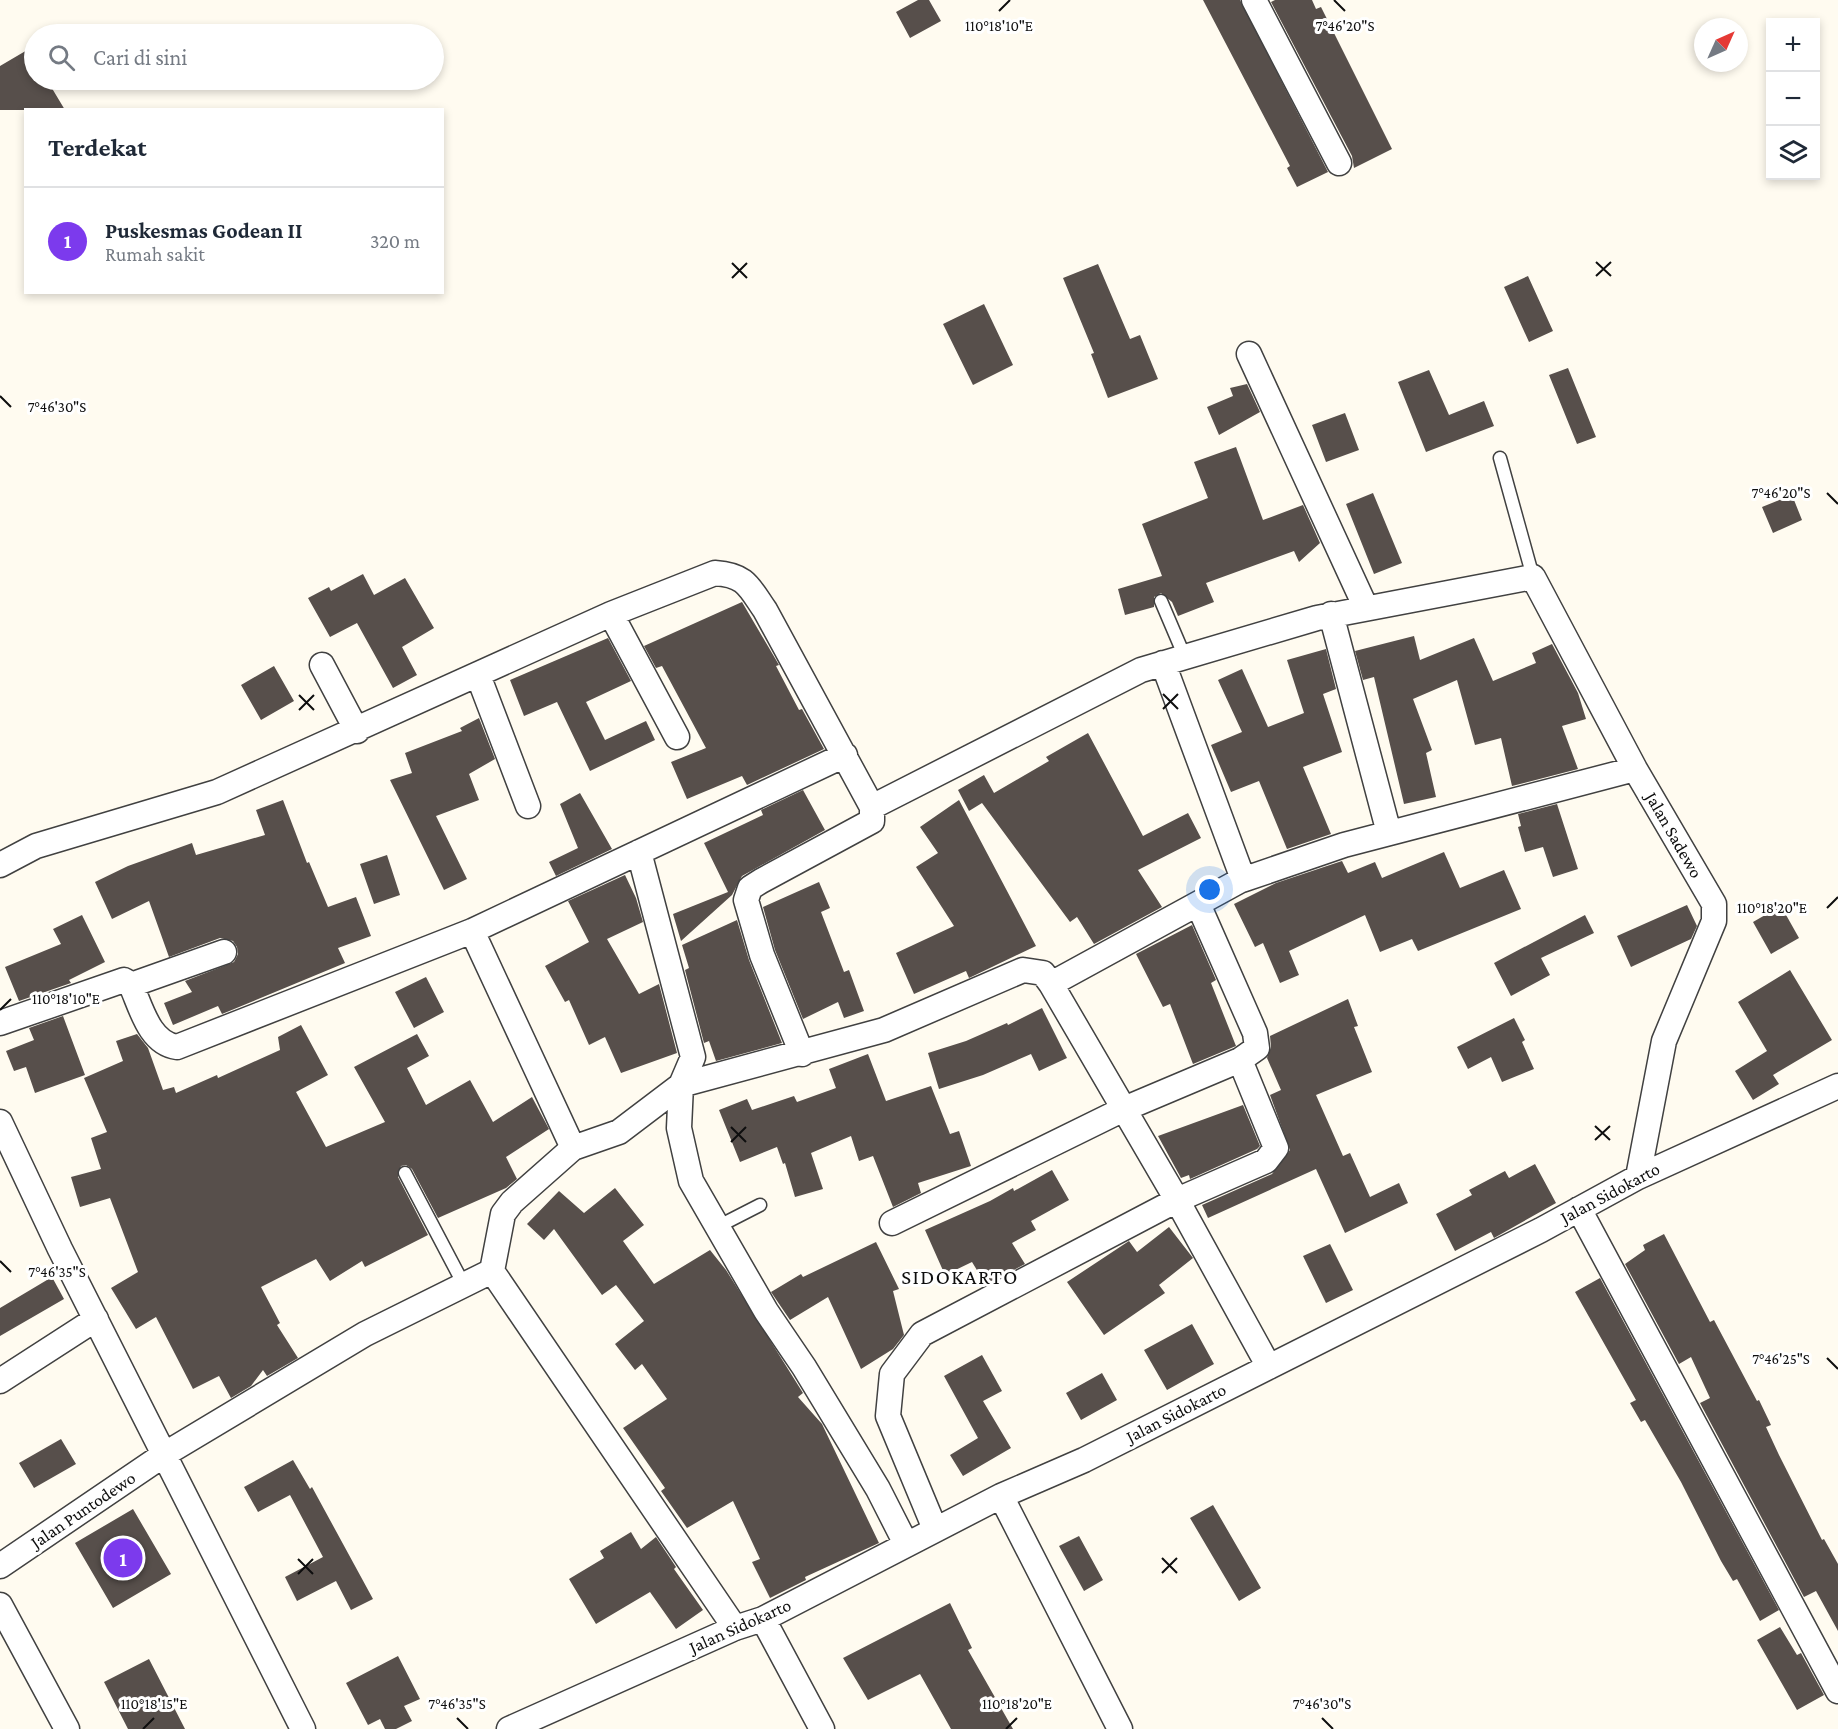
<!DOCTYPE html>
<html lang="id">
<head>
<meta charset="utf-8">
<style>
	:root { --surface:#fff; --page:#f6f6f7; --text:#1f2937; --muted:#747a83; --line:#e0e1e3; --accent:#7c3aed }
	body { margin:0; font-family:"Crimson Pro",serif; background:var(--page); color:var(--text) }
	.controls { position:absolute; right:18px; top:18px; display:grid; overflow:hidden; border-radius:0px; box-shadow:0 3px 9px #0003 }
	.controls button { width:54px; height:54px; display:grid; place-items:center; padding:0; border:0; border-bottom:2px solid var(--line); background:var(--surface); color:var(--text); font:30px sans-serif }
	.compass { position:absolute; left:1694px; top:18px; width:54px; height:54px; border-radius:50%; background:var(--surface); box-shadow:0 3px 9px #0003; rotate:45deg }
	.you { position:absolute; left:1210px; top:890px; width:21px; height:21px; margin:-15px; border:4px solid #fff; border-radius:50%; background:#1a73e8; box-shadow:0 0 0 9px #1a73e833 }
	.badge { display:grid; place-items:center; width:39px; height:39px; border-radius:50%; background:var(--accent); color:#fff; font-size:20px; font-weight:700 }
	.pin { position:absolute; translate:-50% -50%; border:3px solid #fff; box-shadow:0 2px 6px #0006 }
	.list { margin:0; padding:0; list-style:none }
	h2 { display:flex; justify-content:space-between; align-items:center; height:78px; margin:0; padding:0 24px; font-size:26px }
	h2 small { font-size:20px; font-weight:400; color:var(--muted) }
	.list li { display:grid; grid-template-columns:39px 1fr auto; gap:18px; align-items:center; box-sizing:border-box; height:108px; padding:0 24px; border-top:2px solid var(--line) }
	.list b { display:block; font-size:22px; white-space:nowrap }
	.list p { margin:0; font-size:20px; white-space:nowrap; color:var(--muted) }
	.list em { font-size:20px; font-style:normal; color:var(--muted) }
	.icon { flex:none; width:33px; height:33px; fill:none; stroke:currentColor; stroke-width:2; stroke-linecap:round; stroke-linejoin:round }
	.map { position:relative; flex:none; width:1838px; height:1729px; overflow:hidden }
	.search { position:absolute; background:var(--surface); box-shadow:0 3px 9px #0003; left:24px; top:24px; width:420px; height:66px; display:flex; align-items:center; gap:15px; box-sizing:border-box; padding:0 21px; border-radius:33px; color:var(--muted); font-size:22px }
	.panel { position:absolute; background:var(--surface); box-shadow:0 3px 9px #0003; left:24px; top:108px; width:420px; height:186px; border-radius:0px }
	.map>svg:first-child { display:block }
	.building { fill:#574f4b }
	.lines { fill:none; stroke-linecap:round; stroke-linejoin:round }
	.lane-casing { stroke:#414141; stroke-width:15 }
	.street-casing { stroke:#414141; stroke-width:27 }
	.lane { stroke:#fff; stroke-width:12 }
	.street { stroke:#fff; stroke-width:24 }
	.ticks { fill:none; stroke:#0e0e0e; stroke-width:2 }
	.labels { text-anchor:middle; stroke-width:6; stroke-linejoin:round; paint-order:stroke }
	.street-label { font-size:18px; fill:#0e0e0e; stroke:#fff }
	.quarter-label { font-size:21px; letter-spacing:1.5px; fill:#0e0e0e; stroke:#fff }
	.ticks-label { font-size:15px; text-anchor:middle; fill:#0e0e0e; stroke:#fff; stroke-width:6; stroke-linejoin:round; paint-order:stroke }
</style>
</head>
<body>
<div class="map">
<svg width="1838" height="1729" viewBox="0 0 1838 1729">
	<rect width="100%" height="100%" fill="#fffbf0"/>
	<path class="building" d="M 918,0 L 929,0 L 941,21 L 910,38 L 896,12 Z
		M 1203,0 L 1240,0 L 1328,172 L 1297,187 L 1287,168 L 1290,166 Z
		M 1275,0 L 1312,0 L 1316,9 L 1321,7 L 1392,149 L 1354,168 L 1352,156 L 1271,2 Z
		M 34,46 L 34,80 L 47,80 L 65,110 L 0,110 L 0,66 Z
		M 1098,264 L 1130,339 L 1140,335 L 1158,379 L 1108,398 L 1091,354 L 1094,353 L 1063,278 Z
		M 1528,276 L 1553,331 L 1529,342 L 1504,287 Z
		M 984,304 L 1013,365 L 973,385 L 943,324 Z
		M 1568,368 L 1596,437 L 1577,444 L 1549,375 Z
		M 1429,370 L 1449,415 L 1484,401 L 1494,426 L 1426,452 L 1398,382 Z
		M 1247,384 L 1260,412 L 1219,435 L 1207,407 L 1233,396 L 1230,388 Z
		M 1345,413 L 1359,450 L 1326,462 L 1312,425 Z
		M 1236,447 L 1263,520 L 1303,505 L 1320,543 L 1299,562 L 1294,551 L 1206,583 L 1214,602 L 1178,616 L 1172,602 L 1161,593 L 1154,597 L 1154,607 L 1125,615 L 1118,589 L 1162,576 L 1142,524 L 1208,498 L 1194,462 Z
		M 1373,493 L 1402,563 L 1374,574 L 1346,504 Z
		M 1792,495 L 1802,520 L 1773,533 L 1762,507 Z
		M 363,574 L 374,595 L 405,578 L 434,628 L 402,647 L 417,675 L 393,688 L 357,623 L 330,637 L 308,598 L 329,587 L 331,591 Z
		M 742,602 L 779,665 L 776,666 L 799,710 L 802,709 L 824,749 L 747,785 L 742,776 L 687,799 L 671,762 L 706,748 L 662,666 L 656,668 L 644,646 Z
		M 1414,636 L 1420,660 L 1474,638 L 1493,681 L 1536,663 L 1532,653 L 1552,644 L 1578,693 L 1586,719 L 1562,726 L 1578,769 L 1512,786 L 1501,738 L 1475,745 L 1457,680 L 1413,699 L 1432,750 L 1426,753 L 1436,797 L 1404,804 L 1374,677 L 1363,680 L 1355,651 Z
		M 608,638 L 631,681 L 586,702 L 605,740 L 646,721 L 655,740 L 590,771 L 557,702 L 524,716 L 510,680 Z
		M 1326,649 L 1336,689 L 1323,694 L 1342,752 L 1303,767 L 1331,834 L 1287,849 L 1259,781 L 1231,792 L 1211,745 L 1242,732 L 1218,680 L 1242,669 L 1268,727 L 1304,713 L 1287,660 Z
		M 274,666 L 294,701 L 261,720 L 241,685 Z
		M 479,718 L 495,759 L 469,774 L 479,800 L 436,816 L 467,879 L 444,890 L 390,780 L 412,773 L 405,753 L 462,731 L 460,728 Z
		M 1088,733 L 1143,836 L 1188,813 L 1201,838 L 1138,870 L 1162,907 L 1094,944 L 1077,917 L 1070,922 L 982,803 L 969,811 L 958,790 L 984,775 L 994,793 L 1049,761 L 1046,757 Z
		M 803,790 L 825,830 L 742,876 L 732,895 L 681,941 L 673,914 L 728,892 L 704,843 L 763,815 L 761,810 Z
		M 580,793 L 612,849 L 556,876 L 549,862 L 578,848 L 560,804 Z
		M 283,800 L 307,863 L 309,862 L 328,907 L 356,897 L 371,936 L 338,948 L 345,963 L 222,1014 L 218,1006 L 173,1025 L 164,1003 L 192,992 L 185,981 L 234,962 L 238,954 L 237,947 L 233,941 L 220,938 L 169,957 L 149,901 L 112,919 L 95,882 L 128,866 L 192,843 L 196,855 L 265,835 L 256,810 Z
		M 959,800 L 1036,946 L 969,978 L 966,971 L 914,994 L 896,953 L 954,926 L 916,867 L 938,853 L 920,827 Z
		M 1557,804 L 1578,869 L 1553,877 L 1543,847 L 1525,852 L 1518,827 L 1521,826 L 1518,814 Z
		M 1444,852 L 1460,888 L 1504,870 L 1521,909 L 1418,951 L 1412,939 L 1380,952 L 1365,915 L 1289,951 L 1299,975 L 1280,983 L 1263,943 L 1255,947 L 1234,904 L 1276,883 L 1342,861 L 1348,873 L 1375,862 L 1382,878 Z
		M 387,855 L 400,895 L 374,904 L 360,864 Z
		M 625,875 L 636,898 L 643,922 L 607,939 L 639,994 L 659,984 L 677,1053 L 621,1073 L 605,1037 L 589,1045 L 569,1000 L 565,1002 L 545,966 L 589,942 L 568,901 Z
		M 819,882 L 830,908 L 821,912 L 844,972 L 849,970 L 864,1011 L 844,1018 L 838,1002 L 803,1019 L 775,950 L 763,907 Z
		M 1687,905 L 1697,926 L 1691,939 L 1631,967 L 1617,936 Z
		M 1781,906 L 1799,938 L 1771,954 L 1753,922 Z
		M 82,915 L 105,962 L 69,980 L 71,983 L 19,1001 L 5,967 L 61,944 L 53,929 Z
		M 1585,915 L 1594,933 L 1541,958 L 1550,975 L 1511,996 L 1494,963 Z
		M 737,920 L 749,960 L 782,1043 L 716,1061 L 709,1041 L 704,1043 L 685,970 L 689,968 L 682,945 Z
		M 1192,925 L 1216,980 L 1211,983 L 1236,1046 L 1193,1064 L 1170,1004 L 1163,1007 L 1136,954 Z
		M 1790,970 L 1832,1040 L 1773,1075 L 1779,1084 L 1753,1100 L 1735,1071 L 1767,1051 L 1738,1002 Z
		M 426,977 L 444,1012 L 414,1028 L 395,992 Z
		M 1348,999 L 1358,1026 L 1354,1027 L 1372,1072 L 1316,1095 L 1343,1156 L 1350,1153 L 1370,1197 L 1399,1183 L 1408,1203 L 1345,1233 L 1316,1169 L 1208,1218 L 1202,1205 L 1272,1174 L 1290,1150 L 1270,1095 L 1281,1090 L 1267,1058 L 1271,1047 L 1270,1036 Z
		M 1042,1008 L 1067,1058 L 1039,1071 L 1031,1054 L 983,1075 L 939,1089 L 928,1053 L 966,1041 L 1007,1023 L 1008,1025 Z
		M 63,1016 L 85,1075 L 35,1093 L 26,1067 L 14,1071 L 6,1051 L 34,1040 L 29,1028 Z
		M 1514,1018 L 1525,1040 L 1522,1042 L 1534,1069 L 1502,1082 L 1491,1057 L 1468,1069 L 1457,1047 Z
		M 301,1025 L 328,1075 L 296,1092 L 326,1147 L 385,1122 L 354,1067 L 417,1034 L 429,1056 L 407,1068 L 426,1105 L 470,1080 L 493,1122 L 532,1097 L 549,1129 L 506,1157 L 517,1179 L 506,1188 L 438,1218 L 412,1169 L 406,1165 L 401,1166 L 398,1177 L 428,1235 L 365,1267 L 362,1261 L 330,1281 L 316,1259 L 261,1287 L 280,1323 L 277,1325 L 298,1358 L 267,1376 L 263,1370 L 251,1386 L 231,1398 L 219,1376 L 193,1389 L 156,1317 L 136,1329 L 111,1288 L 138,1272 L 110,1198 L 80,1207 L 71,1177 L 101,1169 L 91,1138 L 107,1132 L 84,1078 L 123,1061 L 116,1041 L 137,1034 L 148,1048 L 163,1090 L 174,1087 L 176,1093 L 217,1075 L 218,1078 L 280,1050 L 278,1037 Z
		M 868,1054 L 886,1101 L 931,1086 L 950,1134 L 959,1131 L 971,1166 L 918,1183 L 921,1193 L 893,1207 L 873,1156 L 859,1161 L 851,1136 L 811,1153 L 823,1189 L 795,1197 L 785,1163 L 783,1164 L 777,1147 L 740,1162 L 719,1110 L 747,1099 L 752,1110 L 794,1096 L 797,1102 L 836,1088 L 829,1069 Z
		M 1243,1105 L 1260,1146 L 1257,1149 L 1190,1179 L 1189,1175 L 1181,1178 L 1158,1136 Z
		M 1535,1164 L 1556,1203 L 1494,1238 L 1491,1232 L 1455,1251 L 1436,1214 L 1472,1195 L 1469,1190 L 1505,1171 L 1509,1178 Z
		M 1052,1170 L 1069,1200 L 1031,1221 L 1036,1230 L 1012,1243 L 1025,1264 L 986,1285 L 972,1262 L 945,1275 L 925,1230 L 990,1201 L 1013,1188 L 1014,1191 Z
		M 615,1188 L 644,1225 L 623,1241 L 654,1284 L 710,1250 L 726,1270 L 803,1393 L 798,1397 L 822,1424 L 879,1543 L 805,1577 L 806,1580 L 770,1598 L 752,1562 L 760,1559 L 733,1501 L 687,1528 L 661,1491 L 665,1488 L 623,1428 L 667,1399 L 642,1364 L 635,1370 L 615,1344 L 644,1321 L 616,1285 L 602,1295 L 554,1229 L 544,1240 L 527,1224 L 559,1191 L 584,1213 Z
		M 1169,1227 L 1193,1258 L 1159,1285 L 1165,1293 L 1104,1335 L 1067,1282 L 1129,1241 L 1137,1252 Z
		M 1664,1234 L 1710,1322 L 1714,1320 L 1757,1401 L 1759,1400 L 1771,1425 L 1766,1427 L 1779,1455 L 1822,1540 L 1824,1539 L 1838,1564 L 1838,1631 L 1816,1591 L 1804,1597 L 1700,1403 L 1710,1398 L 1691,1357 L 1679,1364 L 1625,1264 L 1645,1250 L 1643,1245 Z
		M 876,1242 L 899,1289 L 893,1291 L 904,1335 L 893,1349 L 861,1369 L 828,1297 L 790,1320 L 771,1292 L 801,1274 L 803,1277 Z
		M 1330,1244 L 1353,1290 L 1326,1303 L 1303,1256 Z
		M 52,1277 L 64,1299 L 0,1336 L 0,1308 Z
		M 1600,1278 L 1779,1610 L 1760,1621 L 1737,1579 L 1733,1581 L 1721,1561 L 1681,1482 L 1645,1420 L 1641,1422 L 1630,1403 L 1636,1400 L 1575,1292 Z
		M 1192,1324 L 1214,1364 L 1167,1390 L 1144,1350 Z
		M 982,1355 L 1002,1391 L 983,1401 L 1011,1448 L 963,1476 L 950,1455 L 978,1438 L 944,1376 Z
		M 1102,1373 L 1117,1400 L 1081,1420 L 1066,1393 Z
		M 61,1439 L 76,1464 L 34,1488 L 19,1463 Z
		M 293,1460 L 310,1489 L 312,1487 L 373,1599 L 351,1610 L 336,1581 L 297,1601 L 285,1577 L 323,1557 L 290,1495 L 258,1512 L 244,1487 Z
		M 1213,1505 L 1261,1588 L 1239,1601 L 1190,1518 Z
		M 133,1509 L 171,1574 L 113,1608 L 75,1543 Z
		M 631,1532 L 641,1549 L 656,1537 L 676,1567 L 674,1569 L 703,1610 L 676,1629 L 650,1592 L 596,1624 L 569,1579 L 604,1558 L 600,1551 Z
		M 1079,1536 L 1103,1580 L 1084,1591 L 1059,1546 Z
		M 950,1603 L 972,1648 L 968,1650 L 1013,1729 L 951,1729 L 920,1674 L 868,1700 L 843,1658 Z
		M 1780,1627 L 1797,1655 L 1801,1653 L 1824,1695 L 1797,1710 L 1757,1640 Z
		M 398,1656 L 420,1699 L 404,1706 L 412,1721 L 396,1729 L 385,1729 L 380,1719 L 368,1725 L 346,1683 Z
		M 149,1659 L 185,1729 L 128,1729 L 104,1682 Z"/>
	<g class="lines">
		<g class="lane-casing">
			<path id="lane" d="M 1500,458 L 1533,577
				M 1161,601 L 1184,655
				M 405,1173 L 464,1285
				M 717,1227 L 760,1205"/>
		</g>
		<g class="street-casing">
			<path id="street" d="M 1254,0 L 1339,163
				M 1249,354 L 1366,608
				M 611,614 L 677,737
				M 1331,614 L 1389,833
				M 322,665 L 357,731
				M 478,675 L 528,806
				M 872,807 L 1141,670 L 1317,618 L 1533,577 L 1635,769 L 1714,904 L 1714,921 L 1664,1041 L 1638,1177
				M 639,852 L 693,1057 L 681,1085 L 679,1128 L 691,1181 L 766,1311 L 804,1367 L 878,1489 L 906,1544
				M 0,865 L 36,846 L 217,792 L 611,614 L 715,573 C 746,575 749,587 765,610 L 872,807 L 872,821 L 761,881 L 750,888 L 746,900 L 762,955 L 802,1054
				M 1242,880 L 1344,845 L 1635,769
				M 472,931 L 573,1148
				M 1051,984 L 1243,879 L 1163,663
				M 131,985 L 224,952
				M 0,1023 L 124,980 L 131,985 C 141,1007 149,1043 177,1047 L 472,931 L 845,755
				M 0,1122 L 60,1249 L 303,1729
				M 1579,1209 L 1838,1691
				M 892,1223 L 1124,1109 L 1240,1060 L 1257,1048 L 1255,1033 L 1198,904
				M 492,1271 L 735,1628
				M 0,1381 L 96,1319
				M 1001,1496 L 1120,1729
				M 935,1529 L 888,1416 L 892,1374 L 922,1334 L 1177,1200 L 1266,1161 L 1276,1148 L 1240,1060
				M 0,1566 L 165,1454 L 365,1334 L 492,1271 L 503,1214 L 512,1202 L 573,1148 L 619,1132 L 681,1085 L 884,1030 L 1023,970 L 1043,973 L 1051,984 L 1177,1200 L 1269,1367
				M 0,1605 L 67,1729
				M 763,1619 L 822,1729
				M 509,1729 L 735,1628 L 763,1619 L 1001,1496 L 1084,1460 L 1541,1230 L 1638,1177 L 1838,1086"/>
		</g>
		<use href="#lane" class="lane"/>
		<use href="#street" class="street"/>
	</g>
	<path class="ticks" d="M 1334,0 L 1345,11M 999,11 L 1010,0M 1596,262 L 1611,276M 732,263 L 747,278M 1596,276 L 1611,262M 732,278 L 747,263M 0,396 L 11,407M 1827,493 L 1838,504M 1163,694 L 1178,709M 299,695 L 314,710M 1163,709 L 1178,694M 299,710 L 314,695M 1827,908 L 1838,897M 0,1010 L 11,999M 1595,1126 L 1610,1140M 731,1127 L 746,1142M 1595,1140 L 1610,1126M 731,1142 L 746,1127M 0,1261 L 11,1272M 1827,1358 L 1838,1369M 1162,1558 L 1177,1573M 298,1559 L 313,1574M 1162,1573 L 1177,1558M 298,1574 L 313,1559M 457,1718 L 468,1729M 1322,1718 L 1333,1729M 143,1729 L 154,1718M 1006,1729 L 1017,1718"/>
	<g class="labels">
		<g class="street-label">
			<text transform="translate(1674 835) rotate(60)" y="6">Jalan Sadewo</text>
			<text transform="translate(1610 1193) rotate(-28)" y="6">Jalan Sidokarto</text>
			<text transform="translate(1176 1413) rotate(-27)" y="6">Jalan Sidokarto</text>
			<text transform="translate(83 1510) rotate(-34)" y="6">Jalan Puntodewo</text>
			<text transform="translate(740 1626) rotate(-24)" y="6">Jalan Sidokarto</text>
		</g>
		<g class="quarter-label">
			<text x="960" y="1284">SIDOKARTO</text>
		</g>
	</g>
	<g class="ticks-label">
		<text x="999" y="31">110°18'10"E</text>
		<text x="1345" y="31">7°46'20"S</text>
		<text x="57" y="412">7°46'30"S</text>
		<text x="1781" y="498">7°46'20"S</text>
		<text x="1772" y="913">110°18'20"E</text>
		<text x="66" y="1004">110°18'10"E</text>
		<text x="57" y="1277">7°46'35"S</text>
		<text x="1781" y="1364">7°46'25"S</text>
		<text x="154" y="1709">110°18'15"E</text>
		<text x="457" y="1709">7°46'35"S</text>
		<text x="1017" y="1709">110°18'20"E</text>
		<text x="1322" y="1709">7°46'30"S</text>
	</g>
</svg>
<div class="controls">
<button>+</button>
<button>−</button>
<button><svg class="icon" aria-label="layers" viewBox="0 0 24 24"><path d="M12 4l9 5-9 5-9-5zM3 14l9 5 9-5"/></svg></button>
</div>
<svg class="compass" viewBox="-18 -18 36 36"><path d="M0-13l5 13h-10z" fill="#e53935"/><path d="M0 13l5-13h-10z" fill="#747a83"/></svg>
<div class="you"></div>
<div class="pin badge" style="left:123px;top:1558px">1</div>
<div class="search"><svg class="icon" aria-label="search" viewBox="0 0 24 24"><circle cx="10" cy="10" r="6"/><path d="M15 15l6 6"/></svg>Cari di sini</div>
<section class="panel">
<h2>Terdekat<small></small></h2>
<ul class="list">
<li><span class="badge">1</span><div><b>Puskesmas Godean II</b><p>Rumah sakit</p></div><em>320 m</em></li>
</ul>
</section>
</div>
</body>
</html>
